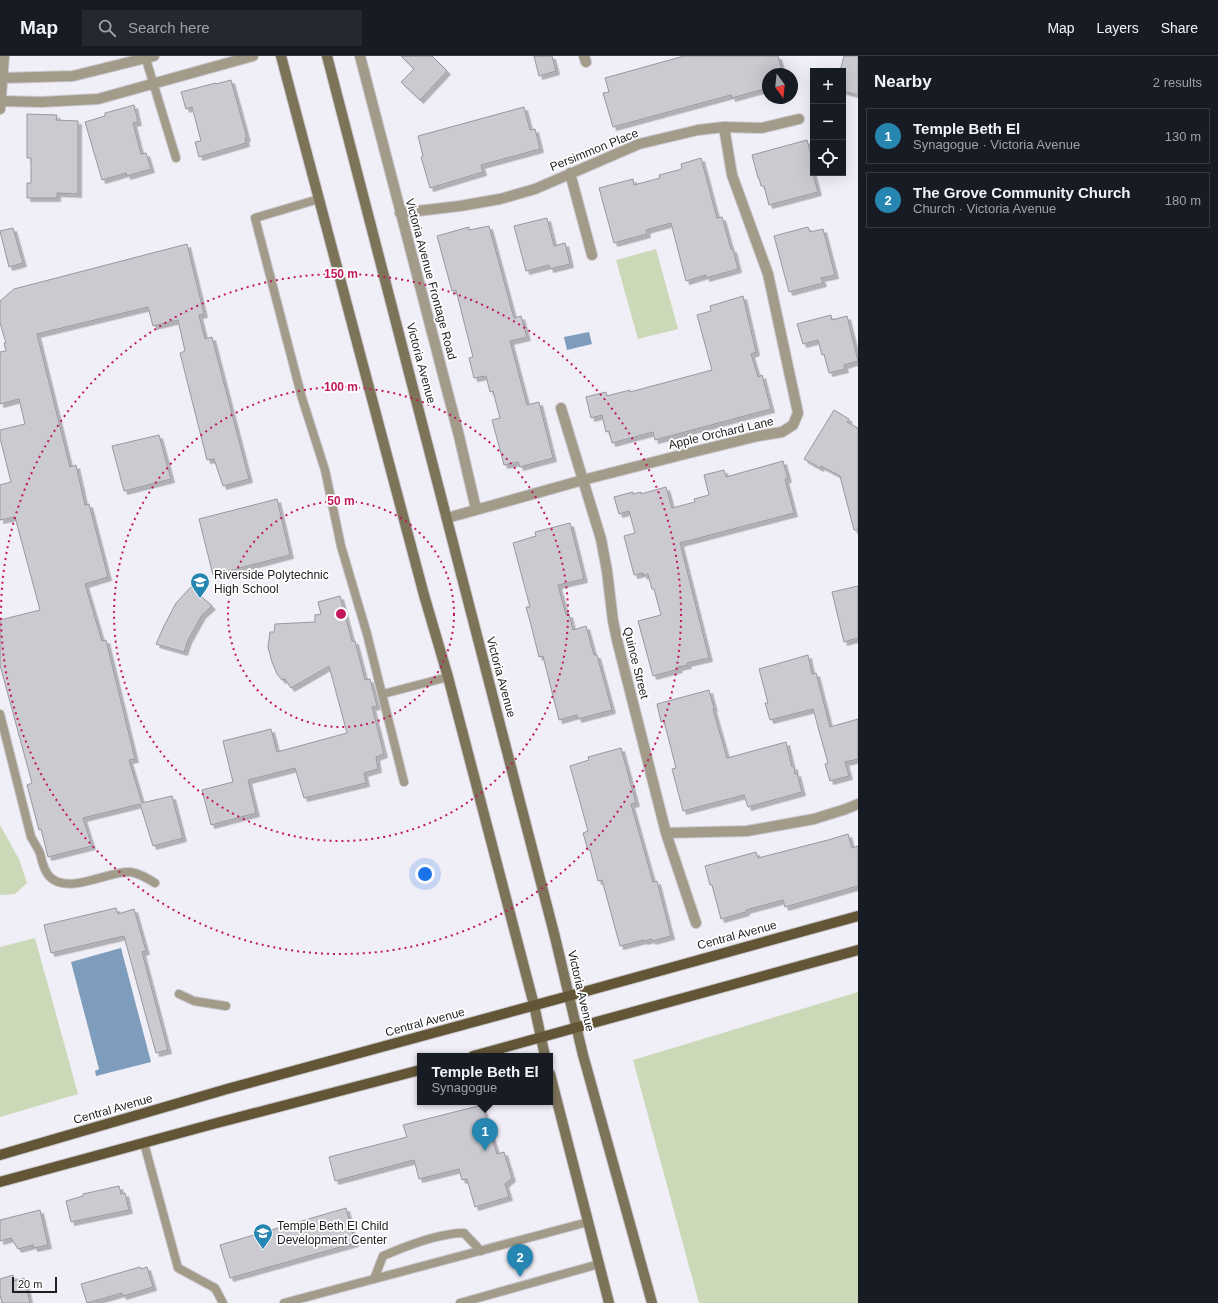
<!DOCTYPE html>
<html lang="en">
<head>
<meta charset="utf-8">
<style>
	:root { --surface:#171b24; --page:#242831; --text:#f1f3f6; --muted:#9ea1a6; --line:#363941; --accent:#2586b1 }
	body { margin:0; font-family:Helvetica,sans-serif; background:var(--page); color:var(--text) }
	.controls { position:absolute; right:12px; top:12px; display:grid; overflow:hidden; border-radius:0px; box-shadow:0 4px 16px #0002 }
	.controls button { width:36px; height:36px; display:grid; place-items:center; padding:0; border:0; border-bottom:1px solid var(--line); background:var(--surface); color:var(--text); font:20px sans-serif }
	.compass { position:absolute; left:762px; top:12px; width:36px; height:36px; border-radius:50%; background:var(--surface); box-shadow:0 4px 16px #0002; rotate:165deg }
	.scale { position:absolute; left:12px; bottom:10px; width:45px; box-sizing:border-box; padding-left:4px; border:2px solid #1e1d20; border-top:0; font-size:11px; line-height:14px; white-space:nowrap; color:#1e1d20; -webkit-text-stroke:3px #fff; paint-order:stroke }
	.you { position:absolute; left:425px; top:818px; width:14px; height:14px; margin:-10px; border:3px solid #fff; border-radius:50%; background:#1a73e8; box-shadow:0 0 0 6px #1a73e833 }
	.badge { display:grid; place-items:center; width:26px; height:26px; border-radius:50%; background:var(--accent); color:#fff; font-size:13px; font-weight:700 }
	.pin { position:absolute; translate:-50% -33px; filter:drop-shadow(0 1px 2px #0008) }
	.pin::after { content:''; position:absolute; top:21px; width:14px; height:12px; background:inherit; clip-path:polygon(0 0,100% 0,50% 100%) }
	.popup { position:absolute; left:417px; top:997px; width:136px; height:52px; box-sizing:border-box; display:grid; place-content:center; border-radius:0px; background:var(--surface); filter:drop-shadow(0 1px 3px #0005); font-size:13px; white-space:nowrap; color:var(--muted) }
	.popup b { font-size:15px; color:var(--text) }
	.popup::after { content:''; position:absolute; left:50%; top:100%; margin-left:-8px; border:8px solid transparent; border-top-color:var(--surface) }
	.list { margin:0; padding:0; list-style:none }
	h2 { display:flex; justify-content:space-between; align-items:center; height:52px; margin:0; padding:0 16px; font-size:17px }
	h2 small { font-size:13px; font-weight:400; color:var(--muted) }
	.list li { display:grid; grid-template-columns:26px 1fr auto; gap:12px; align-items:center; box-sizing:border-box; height:56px; margin:0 8px 8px; padding:0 8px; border:1px solid var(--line); border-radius:0px }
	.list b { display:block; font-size:15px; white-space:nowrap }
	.list p { margin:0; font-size:13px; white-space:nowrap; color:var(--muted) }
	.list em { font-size:13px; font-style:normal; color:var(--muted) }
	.icon { flex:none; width:22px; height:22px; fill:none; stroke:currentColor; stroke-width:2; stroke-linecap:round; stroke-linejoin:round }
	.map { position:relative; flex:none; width:858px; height:1247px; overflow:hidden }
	header { display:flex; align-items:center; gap:24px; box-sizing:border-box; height:56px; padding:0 20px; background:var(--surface); border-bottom:1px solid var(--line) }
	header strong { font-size:19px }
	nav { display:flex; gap:22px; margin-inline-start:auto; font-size:14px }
	.search { width:280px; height:36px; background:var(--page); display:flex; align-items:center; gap:10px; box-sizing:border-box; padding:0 14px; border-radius:0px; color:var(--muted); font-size:15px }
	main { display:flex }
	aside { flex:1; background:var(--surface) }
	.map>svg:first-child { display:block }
	.green { fill:#cbd9b9 }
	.water { fill:#7e9cbc }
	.building { fill:#cbcad1; stroke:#99979e; filter:url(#shadow) }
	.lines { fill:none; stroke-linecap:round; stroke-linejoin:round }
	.lane-casing { stroke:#cac8cf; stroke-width:10 }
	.street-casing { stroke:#cac8cf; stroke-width:12 }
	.secondary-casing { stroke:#cac8cf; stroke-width:12 }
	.primary-casing { stroke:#cac8cf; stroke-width:12 }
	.lane { stroke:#a29b89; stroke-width:8 }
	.street { stroke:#a29b89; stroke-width:10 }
	.secondary { stroke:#7d7359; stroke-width:10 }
	.primary { stroke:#625636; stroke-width:10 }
	.ring { fill:none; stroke:#c2185b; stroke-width:2; stroke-dasharray:2 4 }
	.labels { text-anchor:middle; stroke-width:3.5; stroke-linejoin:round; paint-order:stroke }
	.street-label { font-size:12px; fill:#1e1d20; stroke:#fff }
	.poi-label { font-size:12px; fill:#1e1d20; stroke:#fff; text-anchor:start }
	.centre { fill:#c2185b; stroke:#fff; stroke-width:2 }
	.ring-label { font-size:12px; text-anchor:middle; font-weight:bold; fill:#c2185b; stroke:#fff; stroke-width:3.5; stroke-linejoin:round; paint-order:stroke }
</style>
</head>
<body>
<header>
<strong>Map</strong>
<div class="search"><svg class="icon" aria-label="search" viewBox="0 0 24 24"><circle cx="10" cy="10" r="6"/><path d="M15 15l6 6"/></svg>Search here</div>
<nav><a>Map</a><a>Layers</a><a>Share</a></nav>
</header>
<main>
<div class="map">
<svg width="858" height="1247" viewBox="0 0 858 1247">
	<defs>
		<filter id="shadow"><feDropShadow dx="3.5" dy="3.5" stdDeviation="0" flood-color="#0004"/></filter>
	</defs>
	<rect width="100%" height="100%" fill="#f0eef6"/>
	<path class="green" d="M 656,193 L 678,273 L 638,283 L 616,204 Z
		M 0,769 L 19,803 L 27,827 L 15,838 L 0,839 Z
		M 35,882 L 78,1038 L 0,1061 L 0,891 Z
		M 858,936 L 858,1247 L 699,1247 L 633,1004 Z"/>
	<path class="water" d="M 589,276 L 592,288 L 567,294 L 564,281 Z
		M 121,892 L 151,1006 L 96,1020 L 95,1015 L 99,1013 L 71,906 Z"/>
	<path class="building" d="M 401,0 L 432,0 L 447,15 L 420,44 L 401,26 L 414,13 Z
		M 534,0 L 552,0 L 556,15 L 539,20 Z
		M 684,0 L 778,0 L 783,18 L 768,18 L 768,32 L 732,42 L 731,39 L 613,71 L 603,37 L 609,36 L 605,22 Z
		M 844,0 L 858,0 L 858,39 L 843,35 L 843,15 L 840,15 Z
		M 231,24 L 247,82 L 245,82 L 246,87 L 199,101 L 195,86 L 201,85 L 192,51 L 186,53 L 181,36 L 216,27 L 216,28 Z
		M 134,49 L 138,66 L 133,67 L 141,98 L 146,97 L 151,113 L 127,120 L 126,117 L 102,124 L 85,66 L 105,60 L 105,57 Z
		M 524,51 L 530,74 L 535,73 L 540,93 L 481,109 L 483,116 L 430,132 L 421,101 L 423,100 L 418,80 Z
		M 27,58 L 57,59 L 56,64 L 78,65 L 78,138 L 57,137 L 57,142 L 27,142 L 27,127 L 31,127 L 31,102 L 27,102 Z
		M 807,84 L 813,106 L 813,118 L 818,136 L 769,149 L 764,130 L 761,130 L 759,122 L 758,122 L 752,99 Z
		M 701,102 L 717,162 L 722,161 L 731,193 L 733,193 L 738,213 L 706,222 L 706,219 L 686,225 L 671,167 L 646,174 L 647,178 L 614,187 L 599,132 L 633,123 L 634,129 L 660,122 L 659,119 L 682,113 L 681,108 Z
		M 547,162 L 554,190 L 565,187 L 570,208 L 550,213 L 549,209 L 526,215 L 514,170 Z
		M 489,170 L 514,262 L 521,260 L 527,281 L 510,285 L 527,349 L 539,346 L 553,402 L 520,411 L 518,406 L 504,409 L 492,364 L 500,362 L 493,335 L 490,336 L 486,320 L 474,322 L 469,302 L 473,301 L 464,266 L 456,234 L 452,235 L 437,180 L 469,171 L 469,174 Z
		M 808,171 L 810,176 L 823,173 L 835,219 L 821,222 L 823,227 L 789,236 L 774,180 Z
		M 13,172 L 23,207 L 9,211 L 0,175 Z
		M 187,188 L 204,258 L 199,259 L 205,283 L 212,281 L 249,423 L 223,430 L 214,403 L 207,404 L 180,297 L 185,295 L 178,264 L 153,270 L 148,251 L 37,278 L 70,411 L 76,409 L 85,449 L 89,448 L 108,521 L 85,528 L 102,585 L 106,584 L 135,703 L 129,704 L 142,747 L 172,740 L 183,782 L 153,790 L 140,748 L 83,762 L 92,790 L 48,801 L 41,773 L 39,774 L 27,729 L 32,727 L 0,609 L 0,564 L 40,554 L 15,461 L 0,464 L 0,429 L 11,426 L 0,382 L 0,374 L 25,368 L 19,343 L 0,348 L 0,296 L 6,295 L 4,287 L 6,287 L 0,267 L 0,245 L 14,233 Z
		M 743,240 L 756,296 L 751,298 L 758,321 L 762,319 L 771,353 L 655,384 L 653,376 L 612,387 L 609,375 L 606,376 L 602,359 L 591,362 L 586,341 L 606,336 L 607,340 L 630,334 L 630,336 L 712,314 L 697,259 L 711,255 L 710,250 Z
		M 831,259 L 832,264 L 847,260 L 858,305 L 844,309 L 845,313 L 829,317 L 824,298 L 822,299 L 818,284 L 803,288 L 797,268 Z
		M 834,354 L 849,363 L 847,366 L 858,372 L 858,474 L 854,474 L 840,420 L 821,410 L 820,412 L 804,403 Z
		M 159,379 L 171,423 L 124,435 L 112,390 Z
		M 783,405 L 788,423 L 785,423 L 794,457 L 680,487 L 709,602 L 687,607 L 688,609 L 678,611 L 679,613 L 653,620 L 638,565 L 661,559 L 654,533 L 652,533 L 648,518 L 644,520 L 643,517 L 634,519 L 624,480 L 635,477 L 629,455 L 619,458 L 614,441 L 633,436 L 633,438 L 641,436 L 641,438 L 666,431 L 672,452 L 695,446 L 694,443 L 709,439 L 704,419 L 724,414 L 726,421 Z
		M 277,443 L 290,499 L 213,519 L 199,463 Z
		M 570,467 L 584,523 L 558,529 L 566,559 L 569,558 L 573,574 L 586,570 L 594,599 L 597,599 L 612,654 L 578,663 L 577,659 L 559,664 L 543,600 L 539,601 L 531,569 L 526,551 L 530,551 L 513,487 L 536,480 L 535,476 Z
		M 858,530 L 858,582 L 844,586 L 832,536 Z
		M 191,531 L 212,550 L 202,559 L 188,584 L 184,596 L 156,588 L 164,570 L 176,547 Z
		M 340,540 L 352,585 L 355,585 L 365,624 L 370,623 L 377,650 L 372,651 L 384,698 L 376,701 L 378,713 L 364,717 L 366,727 L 304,742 L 295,712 L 248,724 L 256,757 L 211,769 L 202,734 L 233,726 L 223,685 L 271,673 L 277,696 L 347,677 L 329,610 L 291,632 L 285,623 L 282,624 L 277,618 L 272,606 L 268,591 L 270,576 L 274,576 L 275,568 L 315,566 L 315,559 L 321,558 L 318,546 Z
		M 808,599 L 812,618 L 816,617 L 830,671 L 858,663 L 858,703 L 845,706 L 849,720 L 830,725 L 825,708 L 828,707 L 813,653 L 770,664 L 765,647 L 768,647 L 759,613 Z
		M 709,634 L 714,652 L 713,653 L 727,702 L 786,686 L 792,711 L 794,710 L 795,718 L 797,717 L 802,736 L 748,751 L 744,739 L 683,755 L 672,713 L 676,712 L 664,665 L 661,666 L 657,648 Z
		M 621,692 L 636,747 L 631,748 L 653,826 L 657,825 L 671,880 L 652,885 L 652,883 L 644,885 L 644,884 L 620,890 L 602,824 L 598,825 L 590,794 L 588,794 L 583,777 L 588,775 L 570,710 L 589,704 L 588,701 Z
		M 848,778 L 852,792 L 858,790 L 858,830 L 785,851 L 783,844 L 746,854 L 746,856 L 721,863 L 712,829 L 710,829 L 705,810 L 756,796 L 758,802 L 828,784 Z
		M 116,852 L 118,858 L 134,853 L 146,895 L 142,896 L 168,994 L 156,997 L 124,880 L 51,897 L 44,869 Z
		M 482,1049 L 497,1098 L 504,1096 L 512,1122 L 505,1128 L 509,1141 L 475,1151 L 467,1123 L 462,1124 L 459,1113 L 419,1123 L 414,1104 L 335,1125 L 329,1101 L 407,1081 L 403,1069 Z
		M 119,1130 L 121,1138 L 125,1137 L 129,1154 L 71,1166 L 66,1145 L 83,1140 L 83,1138 Z
		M 346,1152 L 355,1187 L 230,1222 L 220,1189 Z
		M 40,1154 L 48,1189 L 34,1192 L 33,1189 L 18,1193 L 11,1182 L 0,1185 L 0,1164 Z
		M 140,1211 L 141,1213 L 147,1211 L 153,1231 L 123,1240 L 122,1237 L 87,1247 L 81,1228 Z
		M 13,1219 L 14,1225 L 24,1222 L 30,1247 L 2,1247 L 0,1239 L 0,1223 Z"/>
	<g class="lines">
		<g class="lane-casing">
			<path id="lane" d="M 145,0 L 176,102
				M 319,143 L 255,162 L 302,342 L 325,414 L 341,490 L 367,578 L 404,726
				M 383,638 L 448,621
				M 0,658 L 31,781 C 34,786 37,791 40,797 C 42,805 43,813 49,820 C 67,840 107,815 130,816 C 139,817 147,822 155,827
				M 179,938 L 194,945 L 226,950
				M 144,1087 L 178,1212 L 215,1232 L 223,1247
				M 374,1223 L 383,1200 C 406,1190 438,1177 464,1177 L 481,1195
				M 284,1247 L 588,1166
				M 460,1247 L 599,1208"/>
		</g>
		<g class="street-casing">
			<path id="street" d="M 360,0 L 459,380 L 476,453
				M 584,0 L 586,6
				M 2,22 L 73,20 L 154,0
				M 1,45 L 41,46 L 98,43 L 253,0
				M 0,53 L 4,0
				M 570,117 L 592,199
				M 400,157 L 460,150 L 500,143 L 535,133 L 639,88 L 698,74 L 724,71 L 762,72 L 799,63
				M 561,352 L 601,483 L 607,515 L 613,565 L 617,584 L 666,777 L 696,867
				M 447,462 L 583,424 L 689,397 L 758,380 L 782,376 L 793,369 L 798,357 L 768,218 L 732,119 L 724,71
				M 666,777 L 747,775 L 814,763 L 846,753 L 858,748"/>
		</g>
		<g class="secondary-casing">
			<path id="secondary" d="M 281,0 L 424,539 L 448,621 L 534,949 L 545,1000
				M 327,0 L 555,881 L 583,999 L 652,1247
				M 550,1018 L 609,1247"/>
		</g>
		<g class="primary-casing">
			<path id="primary" d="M 473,1000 L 858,894
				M 0,1099 L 227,1033 L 576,938 L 858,860
				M 0,1126 L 213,1068 L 420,1014"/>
		</g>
		<use href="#lane" class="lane"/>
		<use href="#street" class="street"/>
		<use href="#secondary" class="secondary"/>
		<use href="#primary" class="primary"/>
	</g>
	<g class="ring">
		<circle cx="341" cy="558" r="113"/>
		<circle cx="341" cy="558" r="227"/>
		<circle cx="341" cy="558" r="340"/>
	</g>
	<defs>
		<g id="school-pin" transform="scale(1)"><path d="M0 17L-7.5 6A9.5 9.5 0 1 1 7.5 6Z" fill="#2586b1" stroke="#fff"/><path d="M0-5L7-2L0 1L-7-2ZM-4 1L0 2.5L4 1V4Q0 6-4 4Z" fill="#fff"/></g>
	</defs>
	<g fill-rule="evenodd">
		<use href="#school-pin" x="200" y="526"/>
		<use href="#school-pin" x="263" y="1177"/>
	</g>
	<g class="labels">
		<g class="street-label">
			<text transform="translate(594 94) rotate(-22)" y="4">Persimmon Place</text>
			<text transform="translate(431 223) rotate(75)" y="4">Victoria Avenue Frontage Road</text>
			<text transform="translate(421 307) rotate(75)" y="4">Victoria Avenue</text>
			<text transform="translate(721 377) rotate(-13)" y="4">Apple Orchard Lane</text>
			<text transform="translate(636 607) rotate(76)" y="4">Quince Street</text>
			<text transform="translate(501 621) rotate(75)" y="4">Victoria Avenue</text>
			<text transform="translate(737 879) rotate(-15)" y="4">Central Avenue</text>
			<text transform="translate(581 935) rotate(77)" y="4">Victoria Avenue</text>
			<text transform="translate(425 966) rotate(-15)" y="4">Central Avenue</text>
			<text transform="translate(113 1053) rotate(-16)" y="4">Central Avenue</text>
		</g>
		<g class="poi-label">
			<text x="214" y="523">Riverside Polytechnic<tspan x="214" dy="14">High School</tspan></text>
			<text x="277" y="1174">Temple Beth El Child<tspan x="277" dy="14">Development Center</tspan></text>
		</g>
	</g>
	<circle cx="341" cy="558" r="6" class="centre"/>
	<g class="ring-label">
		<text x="341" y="222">150 m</text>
		<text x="341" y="335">100 m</text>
		<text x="341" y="449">50 m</text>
	</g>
</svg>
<div class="controls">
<button>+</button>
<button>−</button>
<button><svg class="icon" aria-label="locate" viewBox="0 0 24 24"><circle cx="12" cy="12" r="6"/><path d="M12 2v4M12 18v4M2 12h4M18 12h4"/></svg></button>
</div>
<svg class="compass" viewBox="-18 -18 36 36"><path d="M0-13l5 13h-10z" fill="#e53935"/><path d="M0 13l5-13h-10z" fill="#9ea1a6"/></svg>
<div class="scale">20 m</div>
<div class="you"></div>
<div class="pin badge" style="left:485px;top:1095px">1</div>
<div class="popup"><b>Temple Beth El</b>Synagogue</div>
<div class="pin badge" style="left:520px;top:1221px">2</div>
</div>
<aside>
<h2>Nearby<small>2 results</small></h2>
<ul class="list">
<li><span class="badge">1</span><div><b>Temple Beth El</b><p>Synagogue · Victoria Avenue</p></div><em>130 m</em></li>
<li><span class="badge">2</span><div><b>The Grove Community Church</b><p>Church · Victoria Avenue</p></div><em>180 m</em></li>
</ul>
</aside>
</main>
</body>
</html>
